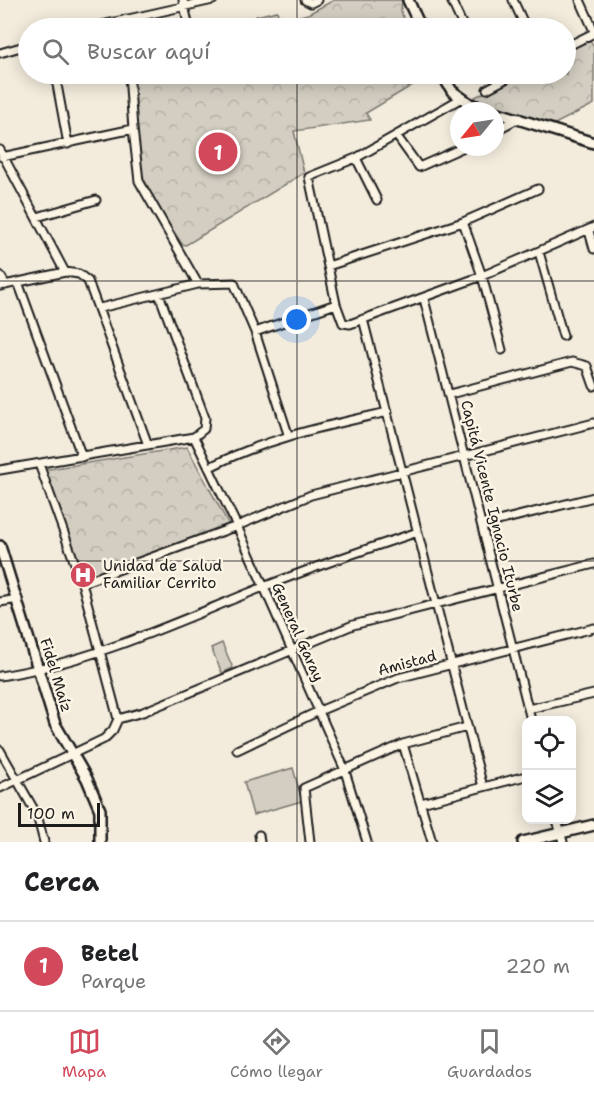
<!DOCTYPE html>
<html lang="es">
<head>
<meta charset="utf-8">
<style>
	:root { --surface:#fff; --page:#f2f2f2; --text:#202124; --muted:#757577; --line:#e0e0e0; --accent:#d1495b }
	body { margin:0; font-family:"Shantell Sans",sans-serif; background:var(--page); color:var(--text) }
	.controls { position:absolute; right:18px; bottom:18px; display:grid; overflow:hidden; border-radius:12px; box-shadow:0 3px 15px #0003 }
	.controls button { width:54px; height:54px; display:grid; place-items:center; padding:0; border:0; border-bottom:2px solid var(--line); background:var(--surface); color:var(--text); font:30px sans-serif }
	.compass { position:absolute; left:450px; top:102px; width:54px; height:54px; border-radius:50%; background:var(--surface); box-shadow:0 3px 15px #0003; rotate:240deg }
	.scale { position:absolute; left:18px; bottom:15px; width:82px; box-sizing:border-box; padding-left:6px; border:3px solid #1c1c1c; border-top:0; font-size:16px; line-height:21px; white-space:nowrap; color:#1c1c1c; -webkit-text-stroke:4px #fcf5e5; paint-order:stroke }
	.you { position:absolute; left:297px; top:320px; width:21px; height:21px; margin:-15px; border:4px solid #fff; border-radius:50%; background:#1a73e8; box-shadow:0 0 0 9px #1a73e833 }
	.badge { display:grid; place-items:center; width:39px; height:39px; border-radius:50%; background:var(--accent); color:#fff; font-size:20px; font-weight:700 }
	.pin { position:absolute; translate:-50% -50%; border:3px solid #fff; box-shadow:0 2px 6px #0006 }
	.list { margin:0; padding:0; list-style:none }
	h2 { display:flex; justify-content:space-between; align-items:center; height:78px; margin:0; padding:0 24px; font-size:26px }
	h2 small { font-size:20px; font-weight:400; color:var(--muted) }
	.list li { display:grid; grid-template-columns:39px 1fr auto; gap:18px; align-items:center; box-sizing:border-box; height:90px; padding:0 24px; border-top:2px solid var(--line) }
	.list b { display:block; font-size:22px; white-space:nowrap }
	.list p { margin:0; font-size:20px; white-space:nowrap; color:var(--muted) }
	.list em { font-size:20px; font-style:normal; color:var(--muted) }
	.icon { flex:none; width:33px; height:33px; fill:none; stroke:currentColor; stroke-width:2; stroke-linecap:round; stroke-linejoin:round }
	.map { position:relative; flex:none; width:594px; height:842px; overflow:hidden }
	.search { position:absolute; background:var(--surface); box-shadow:0 3px 15px #0003; left:18px; right:18px; top:18px; height:66px; display:flex; align-items:center; gap:15px; box-sizing:border-box; padding:0 21px; border-radius:33px; color:var(--muted); font-size:22px }
	.sheet { height:168px; background:var(--surface) }
	nav { display:flex; justify-content:space-around; align-items:center; box-sizing:border-box; height:84px; border-top:2px solid var(--line); background:var(--surface); font-size:16px; color:var(--muted) }
	nav a { display:grid; justify-items:center; gap:3px }
	nav .on { color:var(--accent) }
	.map>svg:first-child { display:block }
	.park { fill:url(#park-crowns); stroke:#78756e; stroke-width:1.5 }
	.pitch { fill:#d3cec1; stroke:#78756e; stroke-width:1.5 }
	.lines { fill:none; stroke-linecap:round; stroke-linejoin:round }
	.street-casing { stroke:#1c1c1c; stroke-width:11 }
	.secondary-casing { stroke:#1c1c1c; stroke-width:14 }
	.street { stroke:#fcf5e5; stroke-width:7 }
	.secondary { stroke:#fcf5e5; stroke-width:9 }
	.grid { fill:none; stroke:#1c1c1c; stroke-width:1.5; stroke-opacity:0.55 }
	.labels { text-anchor:middle; stroke-width:5; stroke-linejoin:round; paint-order:stroke }
	.street-label { font-size:15px; fill:#1c1c1c; stroke:#fcf5e5 }
	.poi-label { font-size:15px; fill:#1c1c1c; stroke:#fcf5e5; text-anchor:start }
</style>
</head>
<body>
<div class="map">
<svg width="594" height="842" viewBox="0 0 594 842">
	<defs>
		<pattern id="park-crowns" width="20" height="18" patternUnits="userSpaceOnUse" patternTransform="scale(1.5)"><rect width="20" height="18" fill="#d3cec1"/><path d="M2 6a3 3 0 1 1 6 0M12 15a3 3 0 1 1 6 0" fill="none" stroke="#b5b0a5"/></pattern>
	</defs>
	<rect width="100%" height="100%" fill="#f3ecdd"/>
	<filter id="ink" filterUnits="userSpaceOnUse"><feTurbulence type="fractalNoise" baseFrequency=".0167" numOctaves="2"/><feDisplacementMap in="SourceGraphic" scale="12" xChannelSelector="R" yChannelSelector="G"/><feConvolveMatrix kernelMatrix="1 2 1 2 8 2 1 2 1" color-interpolation-filters="sRGB"/></filter>
	<g filter="url(#ink)">
		<path class="park" d="M 334,0 L 402,0 L 401,11 L 406,25 L 415,28 L 258,28 L 256,16 L 277,11 L 280,21 L 308,14 Z
			M 590,40 L 594,47 L 594,104 L 555,124 L 471,99 L 522,74 L 566,74 L 566,52 Z
			M 130,74 L 431,74 L 366,113 L 370,120 L 294,131 L 304,173 L 186,245 L 182,244 L 140,181 Z
			M 187,447 L 229,525 L 83,580 L 43,470 Z"/>
		<path class="pitch" d="M 222,643 L 233,668 L 222,673 L 211,648 Z
			M 293,768 L 302,801 L 253,815 L 244,782 Z"/>
		<g class="lines">
			<g class="street-casing">
				<path id="street" d="M 183,0 L 189,28
					M 305,0 L 311,3 L 317,0
					M 451,0 L 464,28
					M 513,0 L 526,28
					M 580,0 L 594,31
					M 126,19 L 127,28
					M 88,28 L 213,0
					M 566,47 L 594,33
					M 0,53 L 28,45
					M 55,74 L 68,144
					M 487,89 L 515,74
					M 460,99 L 356,158 L 309,177 L 336,304 L 343,323 L 350,324 L 482,276 L 594,227
					M 133,129 L 139,181 L 198,284
					M 495,131 L 519,118
					M 396,135 L 419,167 L 464,147
					M 0,150 L 65,272 L 0,286
					M 2,157 L 133,129 L 129,74
					M 356,158 L 377,200
					M 37,217 L 96,200
					M 463,222 L 482,276 L 502,350
					M 589,231 L 594,249
					M 539,252 L 563,336
					M 328,266 L 463,222 L 538,189
					M 65,272 L 79,274 L 88,281 L 148,445
					M 0,275 L 6,285
					M 18,282 L 82,457
					M 424,299 L 531,720
					M 100,308 L 198,284 L 234,283 L 255,332 L 288,434
					M 363,319 L 483,787
					M 255,332 L 336,304
					M 450,394 L 572,362 L 587,366 L 594,386
					M 194,437 L 237,526 L 344,768 L 367,842
					M 39,464 L 82,583
					M 210,467 C 267,438 326,426 388,412
					M 0,470 L 194,437 L 204,429 L 205,418 L 159,294
					M 482,525 L 594,497
					M 0,602 L 18,599
					M 0,676 C 87,663 165,627 246,594 C 302,571 360,551 418,532
					M 528,709 L 594,694
					M 118,719 L 143,712 L 353,625 L 594,564
					M 403,744 L 432,842
					M 0,750 L 37,815 L 44,842
					M 237,750 L 319,711 L 398,678 L 594,628
					M 0,788 L 104,739 L 113,730 L 118,719 L 82,583 L 237,526 L 311,495 L 594,423
					M 421,803 L 526,776
					M 557,820 L 563,842
					M 259,835 L 260,842
					M 310,842 L 304,788 L 403,744 L 467,727"/>
			</g>
			<g class="secondary-casing">
				<path id="secondary" d="M 408,0 L 421,28
					M 442,74 L 452,91 L 470,104 L 594,143
					M 0,546 L 55,724 L 87,779 L 100,810 L 100,842
					M 523,842 L 594,825"/>
			</g>
			<use href="#street" class="street"/>
			<use href="#secondary" class="secondary"/>
		</g>
	</g>
	<path class="grid" d="M 297,0 L 297,28M 297,74 L 297,842M 0,281 L 594,281M 0,561 L 594,561"/>
	<defs>
		<g id="hospital-disc" transform="scale(1.35)"><circle r="9.5" fill="#d1495b" stroke="#fcf5e5"/><path d="M-5-5h3v3.5h4V-5h3V5h-3V1.5h-4V5h-3Z" fill="#fff"/></g>
	</defs>
	<g fill-rule="evenodd">
		<use href="#hospital-disc" x="83" y="575"/>
	</g>
	<g class="labels">
		<g class="street-label">
			<text transform="translate(492 506) rotate(76)" y="5">Capitá Vicente Ignacio Iturbe</text>
			<text transform="translate(298 632) rotate(66)" y="5">General Garay</text>
			<text transform="translate(407 663) rotate(-15)" y="5">Amistad</text>
			<text transform="translate(56 675) rotate(73)" y="5">Fidel Maíz</text>
		</g>
		<g class="poi-label">
			<text x="103" y="571">Unidad de Salud<tspan x="103" dy="17">Familiar Cerrito</tspan></text>
		</g>
	</g>
</svg>
<div class="controls">
<button><svg class="icon" aria-label="locate" viewBox="0 0 24 24"><circle cx="12" cy="12" r="6"/><path d="M12 2v4M12 18v4M2 12h4M18 12h4"/></svg></button>
<button><svg class="icon" aria-label="layers" viewBox="0 0 24 24"><path d="M12 4l9 5-9 5-9-5zM3 14l9 5 9-5"/></svg></button>
</div>
<svg class="compass" viewBox="-18 -18 36 36"><path d="M0-13l5 13h-10z" fill="#e53935"/><path d="M0 13l5-13h-10z" fill="#757577"/></svg>
<div class="scale">100 m</div>
<div class="you"></div>
<div class="pin badge" style="left:218px;top:152px">1</div>
<div class="search"><svg class="icon" aria-label="search" viewBox="0 0 24 24"><circle cx="10" cy="10" r="6"/><path d="M15 15l6 6"/></svg>Buscar aquí</div>
</div>
<section class="sheet">
<h2>Cerca<small></small></h2>
<ul class="list">
<li><span class="badge">1</span><div><b>Betel</b><p>Parque</p></div><em>220 m</em></li>
</ul>
</section>
<nav>
<a class="on"><svg class="icon" aria-label="map" viewBox="0 0 24 24"><path d="M3 6l6-2 6 2 6-2v14l-6 2-6-2-6 2zM9 4v14M15 6v14"/></svg>Mapa</a>
<a><svg class="icon" aria-label="directions" viewBox="0 0 24 24"><path d="M12 3l9 9-9 9-9-9zM9 14v-3h6M13 9l2 2-2 2"/></svg>Cómo llegar</a>
<a><svg class="icon" aria-label="saved" viewBox="0 0 24 24"><path d="M7 4h10v16l-5-4-5 4z"/></svg>Guardados</a>
</nav>
</body>
</html>
